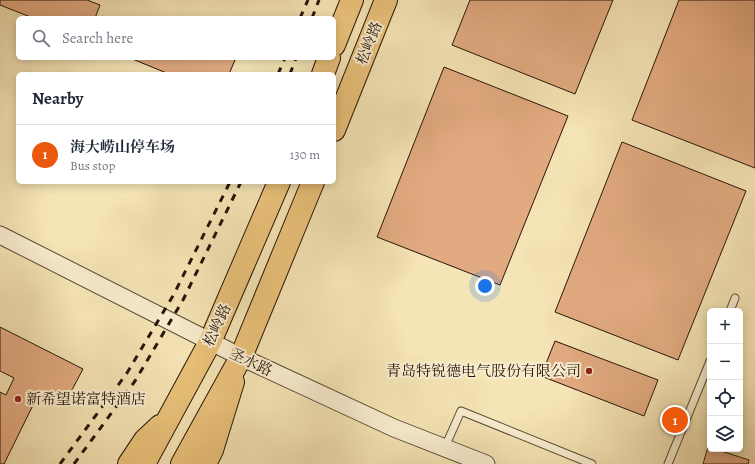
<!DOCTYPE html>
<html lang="en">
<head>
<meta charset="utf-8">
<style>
	:root { --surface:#fff; --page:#f6f6f7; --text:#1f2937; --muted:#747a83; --line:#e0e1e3; --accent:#ea580c }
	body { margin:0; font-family:Alegreya,"Noto Serif SC",serif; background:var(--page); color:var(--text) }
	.controls { position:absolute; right:12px; bottom:12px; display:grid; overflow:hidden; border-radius:6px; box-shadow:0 2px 10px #0003 }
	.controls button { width:36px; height:36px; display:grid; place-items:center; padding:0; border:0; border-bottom:1px solid var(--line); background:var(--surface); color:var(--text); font:20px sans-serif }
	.you { position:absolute; left:485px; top:286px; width:14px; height:14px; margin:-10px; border:3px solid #fff; border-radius:50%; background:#1a73e8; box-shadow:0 0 0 6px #1a73e833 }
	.badge { display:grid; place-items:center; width:26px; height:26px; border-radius:50%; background:var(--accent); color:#fff; font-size:13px; font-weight:700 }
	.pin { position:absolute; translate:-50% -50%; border:2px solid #fff; box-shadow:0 1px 4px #0006 }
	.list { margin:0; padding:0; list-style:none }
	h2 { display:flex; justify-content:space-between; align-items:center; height:52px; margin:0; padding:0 16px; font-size:17px }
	h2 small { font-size:13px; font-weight:400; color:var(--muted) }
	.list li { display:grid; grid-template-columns:26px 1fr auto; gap:12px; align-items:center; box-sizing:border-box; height:60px; padding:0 16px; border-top:1px solid var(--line) }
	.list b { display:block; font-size:15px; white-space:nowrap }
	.list p { margin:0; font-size:13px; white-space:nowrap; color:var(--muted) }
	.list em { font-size:13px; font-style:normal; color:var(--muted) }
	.icon { flex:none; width:22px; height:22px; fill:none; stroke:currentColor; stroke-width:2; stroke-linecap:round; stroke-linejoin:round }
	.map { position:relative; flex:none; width:755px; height:464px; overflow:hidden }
	.search { position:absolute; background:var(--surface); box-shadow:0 2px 10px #0003; left:16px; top:16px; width:320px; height:44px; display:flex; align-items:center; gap:10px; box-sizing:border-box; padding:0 14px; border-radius:6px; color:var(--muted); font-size:15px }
	.panel { position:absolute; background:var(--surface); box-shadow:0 2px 10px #0003; left:16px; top:72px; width:320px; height:112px; border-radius:6px }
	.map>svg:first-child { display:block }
	.building { fill:#e2aa80; stroke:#28150a }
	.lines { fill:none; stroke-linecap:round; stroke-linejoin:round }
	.service-casing { stroke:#5b4935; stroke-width:9 }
	.tertiary-casing { stroke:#5b4935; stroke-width:19 }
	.primary-casing { stroke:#28150a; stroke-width:24 }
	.trunk-casing { stroke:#28150a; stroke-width:24 }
	.service { stroke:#f8edcf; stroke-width:7 }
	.tertiary { stroke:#f8edcf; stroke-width:17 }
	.primary { stroke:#eac27a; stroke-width:22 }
	.trunk { stroke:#eac27a; stroke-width:22 }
	.rail { stroke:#28150a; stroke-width:3; stroke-dasharray:7 7; stroke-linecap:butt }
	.poi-dot { fill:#8f2418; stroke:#f8edcf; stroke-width:1.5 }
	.labels { text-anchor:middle; stroke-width:4; stroke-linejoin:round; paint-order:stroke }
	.street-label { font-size:15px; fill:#28150a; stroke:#f8edcf }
	.poi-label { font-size:15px; fill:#28150a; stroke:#f8edcf; text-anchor:end }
</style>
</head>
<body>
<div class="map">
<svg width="755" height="464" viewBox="0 0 755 464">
	<rect width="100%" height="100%" fill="#f5e4b5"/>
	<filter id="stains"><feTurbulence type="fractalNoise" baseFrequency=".005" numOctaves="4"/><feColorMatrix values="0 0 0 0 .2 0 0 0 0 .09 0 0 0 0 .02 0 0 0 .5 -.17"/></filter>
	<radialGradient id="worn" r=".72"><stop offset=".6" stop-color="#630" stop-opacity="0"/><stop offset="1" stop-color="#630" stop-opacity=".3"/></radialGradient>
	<path class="building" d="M 0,0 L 87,0 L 100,5 L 95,18 L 33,18 L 0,5 Z
		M 470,0 L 613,0 L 575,94 L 452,45 Z
		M 679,0 L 755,0 L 755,168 L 632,120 Z
		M 130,58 L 229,58 L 235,60 L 229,74 L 169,74 Z
		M 444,67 L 568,116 L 500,285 L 377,237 Z
		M 622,142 L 746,191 L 678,360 L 555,312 Z
		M 0,327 L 83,369 L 65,403 L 40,391 L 4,464 L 0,464 L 0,392 L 6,395 L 14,378 L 0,371 Z
		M 555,341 L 658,380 L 644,416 L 541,376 Z
		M 708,447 L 710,447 L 710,449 L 715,449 L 749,460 L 748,464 L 703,464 Z"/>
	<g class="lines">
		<g class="service-casing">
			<path id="service" d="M 730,311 L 735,298
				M 445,447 L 461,411 L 592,464
				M 668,464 L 710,361"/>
		</g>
		<g class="tertiary-casing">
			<path id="tertiary" d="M 0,235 L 241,357 L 394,428 L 486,464"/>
		</g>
		<g class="primary-casing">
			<path id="primary" d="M 129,464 L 145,440 L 160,426
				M 205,464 L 212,450 L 233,382"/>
		</g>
		<g class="trunk-casing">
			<path id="trunk" d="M 334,45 L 352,0
				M 323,74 L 329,58
				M 334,130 L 386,0
				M 144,464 L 210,342 L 279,182
				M 182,464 L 241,357 L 313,182"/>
		</g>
		<use href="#service" class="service"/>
		<use href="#tertiary" class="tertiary"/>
		<use href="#primary" class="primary"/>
		<use href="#trunk" class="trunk"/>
		<path class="rail" d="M 300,18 L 308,0
			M 312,18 L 319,0
			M 278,74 L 285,58
			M 290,74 L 296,58
			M 60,464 L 127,373 L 174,294 L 230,182
			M 74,464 L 135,381 L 183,300 L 241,182"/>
	</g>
	<g class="poi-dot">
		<circle cx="589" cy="371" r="4"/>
		<circle cx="18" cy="399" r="4"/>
	</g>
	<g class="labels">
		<g class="street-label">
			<text transform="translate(369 43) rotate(-68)" y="5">松岭路</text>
			<text transform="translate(217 325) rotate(-65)" y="5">松岭路</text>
			<text transform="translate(251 362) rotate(25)" y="5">圣水路</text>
		</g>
		<g class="poi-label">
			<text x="581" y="376">青岛特锐德电气股份有限公司</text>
			<text x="26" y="404" text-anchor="start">新希望诺富特酒店</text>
		</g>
	</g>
	<rect width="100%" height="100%" filter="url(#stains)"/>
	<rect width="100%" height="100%" fill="url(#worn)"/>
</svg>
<div class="controls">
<button>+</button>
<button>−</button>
<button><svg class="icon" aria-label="locate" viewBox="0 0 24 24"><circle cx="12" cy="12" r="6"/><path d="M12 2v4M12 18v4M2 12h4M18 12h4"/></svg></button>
<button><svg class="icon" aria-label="layers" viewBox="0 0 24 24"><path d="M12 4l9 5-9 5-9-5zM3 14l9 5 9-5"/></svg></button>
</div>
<div class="you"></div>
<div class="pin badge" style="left:675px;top:420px">1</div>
<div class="search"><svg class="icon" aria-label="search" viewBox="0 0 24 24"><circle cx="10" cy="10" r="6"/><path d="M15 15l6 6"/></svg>Search here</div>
<section class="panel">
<h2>Nearby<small></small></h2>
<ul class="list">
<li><span class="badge">1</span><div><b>海大崂山停车场</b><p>Bus stop</p></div><em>130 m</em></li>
</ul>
</section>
</div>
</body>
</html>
